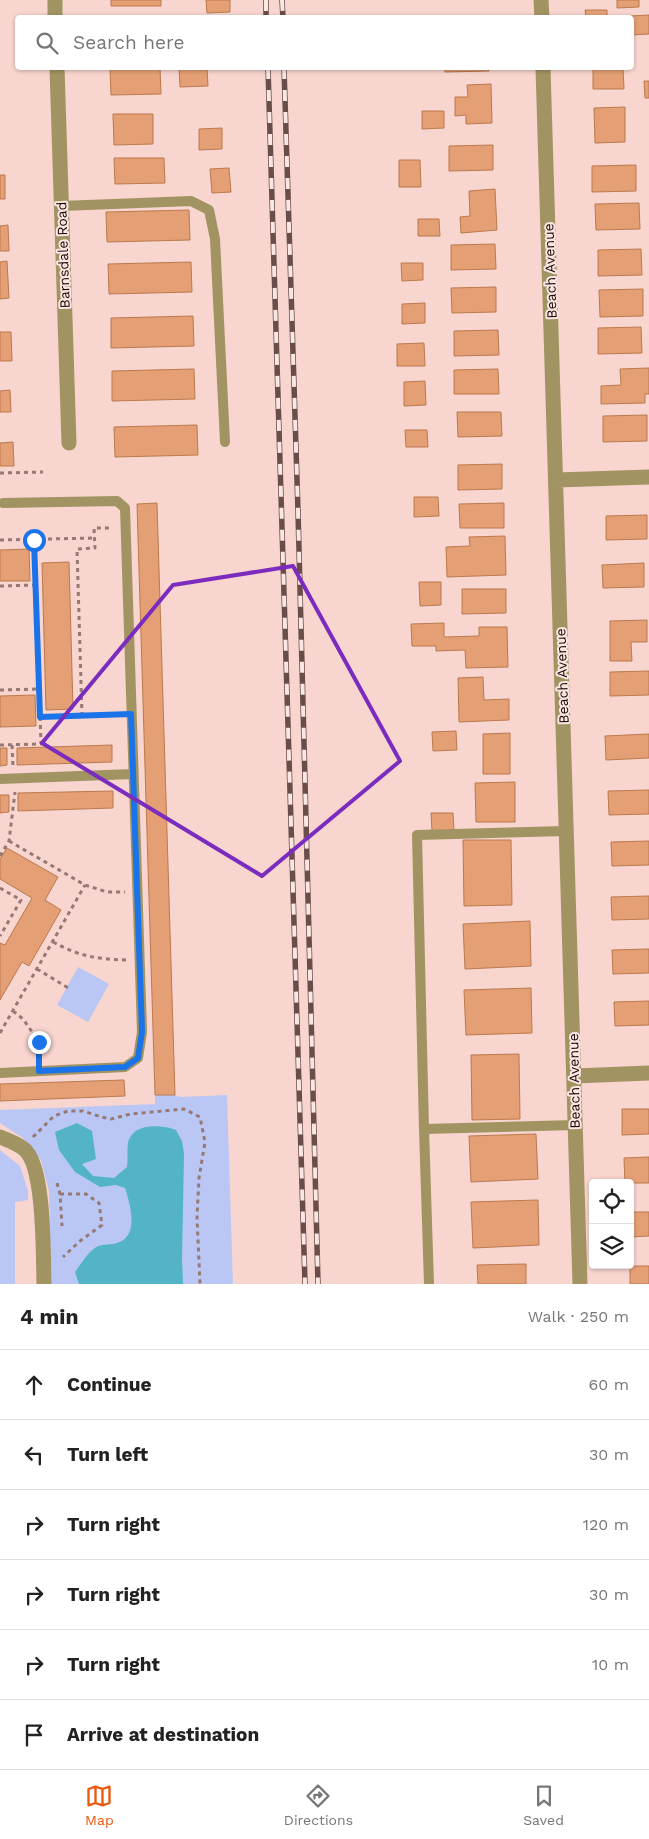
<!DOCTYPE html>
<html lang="en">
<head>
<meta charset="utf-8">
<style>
	:root { --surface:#fff; --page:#f2f2f2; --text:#222; --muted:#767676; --line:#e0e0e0; --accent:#ea580c }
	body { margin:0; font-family:"Work Sans",sans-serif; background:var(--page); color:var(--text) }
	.controls { position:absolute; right:15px; bottom:15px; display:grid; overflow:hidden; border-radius:5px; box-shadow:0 1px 4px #0004 }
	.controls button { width:45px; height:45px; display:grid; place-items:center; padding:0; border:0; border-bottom:1px solid var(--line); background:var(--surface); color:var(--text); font:25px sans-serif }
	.stop { position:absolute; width:15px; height:15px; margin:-11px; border:4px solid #1a73e8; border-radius:50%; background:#fff }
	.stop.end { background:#1a73e8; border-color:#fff; box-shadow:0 1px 5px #0008 }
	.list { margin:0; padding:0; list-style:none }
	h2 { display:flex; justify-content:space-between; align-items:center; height:65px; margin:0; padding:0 20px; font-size:21px }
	h2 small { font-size:16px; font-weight:400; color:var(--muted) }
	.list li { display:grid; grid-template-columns:32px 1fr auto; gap:15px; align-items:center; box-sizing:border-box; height:70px; padding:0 20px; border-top:1px solid var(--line) }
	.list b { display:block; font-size:19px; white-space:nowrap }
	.list em { font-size:16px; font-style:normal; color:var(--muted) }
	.icon { flex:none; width:28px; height:28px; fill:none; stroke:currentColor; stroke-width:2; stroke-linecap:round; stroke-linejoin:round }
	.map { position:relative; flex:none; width:649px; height:1284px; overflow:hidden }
	.search { position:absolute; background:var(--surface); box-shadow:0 1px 4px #0004; left:15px; right:15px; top:15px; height:55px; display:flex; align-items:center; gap:12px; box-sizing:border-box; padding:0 18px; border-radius:5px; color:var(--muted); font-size:19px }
	.sheet { height:485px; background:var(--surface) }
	nav { display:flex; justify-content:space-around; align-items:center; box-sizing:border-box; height:70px; border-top:1px solid var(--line); background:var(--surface); font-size:14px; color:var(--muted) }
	nav a { display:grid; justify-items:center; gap:2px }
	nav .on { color:var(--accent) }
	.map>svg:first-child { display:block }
	.green { fill:#bac7f5 }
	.water { fill:#53b4c7 }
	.building { fill:#e49f74; stroke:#bb794f }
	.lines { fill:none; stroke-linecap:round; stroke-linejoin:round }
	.path { stroke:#977873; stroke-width:3; stroke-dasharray:4 4; stroke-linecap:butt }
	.lane { stroke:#a29362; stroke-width:10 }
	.street { stroke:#a29362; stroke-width:15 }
	.rail-casing { stroke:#6a4c48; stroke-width:5.5 }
	.rail { stroke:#f9e7e3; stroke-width:4; stroke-dasharray:11; stroke-linecap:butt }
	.route { stroke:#1a73e8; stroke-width:6 }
	.marked { fill:none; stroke:#7b2cbf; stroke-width:4; stroke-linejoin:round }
	.labels { text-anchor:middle; stroke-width:4; stroke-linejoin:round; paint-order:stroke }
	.street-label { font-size:14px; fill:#1f0402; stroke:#f9e7e3 }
</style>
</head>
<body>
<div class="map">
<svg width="649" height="1284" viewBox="0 0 649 1284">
	<rect width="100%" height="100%" fill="#f8d5ce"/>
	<path class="green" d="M 78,967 L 109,984 L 88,1022 L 57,1005 Z
		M 155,1095 L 175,1095 L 181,1097 L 227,1095 L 233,1284 L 51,1284 L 49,1191 L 41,1160 L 23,1138 L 0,1123 L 0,1110 L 155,1104 Z
		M 0,1150 L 20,1166 L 28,1191 L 28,1200 L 15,1202 L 15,1284 L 0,1284 Z"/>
	<path class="water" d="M 77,1123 L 92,1131 L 96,1159 L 82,1164 L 93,1176 L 114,1178 L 127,1167 C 128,1159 127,1150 128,1143 C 133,1122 162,1125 176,1130 L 182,1141 L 184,1154 L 182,1259 L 183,1284 L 79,1284 L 75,1272 C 82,1263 88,1251 98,1246 C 104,1244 112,1245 117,1243 C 140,1236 130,1204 125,1188 L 116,1185 L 100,1187 L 75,1172 L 59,1150 L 55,1132 Z"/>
	<path class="building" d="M 111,0 L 161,0 L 161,6 L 111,6 Z
		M 206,0 L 230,0 L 230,12 L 207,13 Z
		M 617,0 L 639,0 L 639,7 L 617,8 Z
		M 585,10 L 607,10 L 607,18 L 586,18 Z
		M 649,15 L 649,34 L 632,35 L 630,16 Z
		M 160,68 L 161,94 L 111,95 L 110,69 Z
		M 179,68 L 207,68 L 208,86 L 180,87 Z
		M 445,68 L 489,68 L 489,71 L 445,72 Z
		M 593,68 L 623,68 L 624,89 L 593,89 Z
		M 644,81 L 649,81 L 649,98 L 645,98 Z
		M 491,84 L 492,123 L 466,124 L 466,115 L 455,116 L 455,97 L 468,97 L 467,85 Z
		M 625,107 L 625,142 L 595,143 L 594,108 Z
		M 422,111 L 444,111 L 444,128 L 422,129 Z
		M 113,114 L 153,114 L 153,144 L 114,145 Z
		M 222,128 L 222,149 L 199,150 L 199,129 Z
		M 493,145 L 493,170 L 449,171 L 449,146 Z
		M 114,158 L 164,158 L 165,183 L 115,184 Z
		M 399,160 L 420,160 L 421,187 L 399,187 Z
		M 636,165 L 636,191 L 592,192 L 592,166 Z
		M 229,168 L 231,192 L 212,193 L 210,169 Z
		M 0,175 L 5,175 L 5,199 L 0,199 Z
		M 495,189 L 497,230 L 461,233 L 460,217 L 470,216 L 469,191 Z
		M 639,203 L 640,229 L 596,230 L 595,204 Z
		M 189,210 L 190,240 L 107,242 L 106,212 Z
		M 418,219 L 439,219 L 440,236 L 418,236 Z
		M 8,225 L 9,251 L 0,251 L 0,226 Z
		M 495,244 L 496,269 L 451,270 L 451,245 Z
		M 641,249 L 642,275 L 598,276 L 598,250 Z
		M 7,261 L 9,298 L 0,299 L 0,262 Z
		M 191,262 L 192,292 L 109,294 L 108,264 Z
		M 401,263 L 423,263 L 423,280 L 402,281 Z
		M 496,287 L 496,312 L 452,313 L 451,288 Z
		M 643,289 L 643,316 L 600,317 L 599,290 Z
		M 425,303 L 425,323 L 402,324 L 402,304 Z
		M 193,316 L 194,346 L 111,348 L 111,318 Z
		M 641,327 L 642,353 L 598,354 L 598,328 Z
		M 498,330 L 499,355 L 454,356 L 454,331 Z
		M 0,332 L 11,332 L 12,361 L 0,361 Z
		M 424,343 L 425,366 L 397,366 L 397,344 Z
		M 649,368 L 649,394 L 645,394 L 645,403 L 601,404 L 601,386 L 621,385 L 620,369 Z
		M 194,369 L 195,399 L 112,401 L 112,371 Z
		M 498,369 L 499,394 L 454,394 L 454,370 Z
		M 425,381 L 426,405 L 404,406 L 404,382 Z
		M 10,390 L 11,412 L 0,412 L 0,391 Z
		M 457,412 L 501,412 L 502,436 L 458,437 Z
		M 647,415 L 647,441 L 603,442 L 603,416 Z
		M 197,425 L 198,455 L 115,457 L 114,427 Z
		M 405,430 L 427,430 L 428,447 L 406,447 Z
		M 13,442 L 14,466 L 0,466 L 0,443 Z
		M 502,464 L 502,489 L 458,490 L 458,465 Z
		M 414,497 L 438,497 L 439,516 L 414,517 Z
		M 157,503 L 175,1095 L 155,1095 L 137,504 Z
		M 504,503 L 504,528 L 460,528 L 459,504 Z
		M 647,515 L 647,539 L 606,540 L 606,516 Z
		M 505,536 L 506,575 L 447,577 L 446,547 L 470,546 L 469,537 Z
		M 29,549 L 30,581 L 0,581 L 0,550 Z
		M 69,562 L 73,709 L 46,710 L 42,563 Z
		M 644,563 L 644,587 L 603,588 L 602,565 Z
		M 419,582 L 441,582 L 441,605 L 420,606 Z
		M 462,589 L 506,589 L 506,613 L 462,614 Z
		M 647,620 L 647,642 L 631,642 L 632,661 L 610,661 L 610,621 Z
		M 444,623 L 444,637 L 479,636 L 479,627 L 507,627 L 508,667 L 466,668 L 465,650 L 436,651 L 436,646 L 412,646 L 411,624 Z
		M 649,671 L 649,695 L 610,696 L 610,672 Z
		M 483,677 L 484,700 L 509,699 L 509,720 L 459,722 L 458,678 Z
		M 35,695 L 36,726 L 0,727 L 0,696 Z
		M 456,731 L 457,750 L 433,751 L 432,732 Z
		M 510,733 L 510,774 L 483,774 L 483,734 Z
		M 649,734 L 649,758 L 606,760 L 605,736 Z
		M 112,745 L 112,762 L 17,765 L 17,748 Z
		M 0,748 L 7,748 L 7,765 L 0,766 Z
		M 515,782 L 515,822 L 476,822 L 475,783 Z
		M 649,790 L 649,814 L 609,815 L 608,791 Z
		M 113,791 L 113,808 L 18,811 L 18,793 Z
		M 0,795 L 9,795 L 9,812 L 0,813 Z
		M 431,813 L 453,813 L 454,830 L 432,831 Z
		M 463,840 L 511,840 L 512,905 L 464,906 Z
		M 649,841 L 649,865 L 612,866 L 611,842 Z
		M 7,848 L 58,877 L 45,900 L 61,910 L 29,966 L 22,962 L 0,1000 L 0,943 L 5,945 L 32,898 L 0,879 L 0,859 Z
		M 649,896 L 649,919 L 612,920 L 611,897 Z
		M 530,921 L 531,966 L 465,969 L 463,924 Z
		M 649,949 L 649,973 L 613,974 L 612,950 Z
		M 531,988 L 532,1033 L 466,1035 L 464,990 Z
		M 649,1001 L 649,1025 L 615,1026 L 614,1002 Z
		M 519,1054 L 520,1119 L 472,1120 L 471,1055 Z
		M 124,1080 L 125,1096 L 0,1101 L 0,1084 Z
		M 622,1109 L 649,1109 L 649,1134 L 622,1135 Z
		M 536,1134 L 538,1179 L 471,1182 L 469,1136 Z
		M 649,1157 L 649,1183 L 625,1183 L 624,1158 Z
		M 538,1200 L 539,1245 L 473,1248 L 471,1202 Z
		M 630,1212 L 649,1212 L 649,1236 L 630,1237 Z
		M 526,1264 L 526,1284 L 478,1284 L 477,1265 Z
		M 630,1266 L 649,1266 L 649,1284 L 630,1284 Z"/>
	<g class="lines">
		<path class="path" d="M 0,473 L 43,472
			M 0,540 L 95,538
			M 0,586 L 36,585
			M 0,690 L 39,689
			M 82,716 L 77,549 L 95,548 L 94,528 L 111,528
			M 40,717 L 119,715
			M 0,745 L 41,744 L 34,539
			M 12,745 L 13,766
			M 9,841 L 85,885 L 107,892 L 125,892
			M 0,856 L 9,841 L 15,792
			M 0,888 L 21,900 L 0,936
			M 53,942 C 79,956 96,959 126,960
			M 37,969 L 70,989
			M 13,1011 L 23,1019 L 39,1042 L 39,1058
			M 0,1033 L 85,885
			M 33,1137 L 54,1116 L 68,1111 L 83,1111 L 101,1117 L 111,1119 L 131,1114 L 184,1109 L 200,1117 L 205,1142 L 199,1178 L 197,1217 L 200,1284
			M 57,1183 L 60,1194 L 62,1226
			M 60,1194 L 86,1194 L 99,1203 L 102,1225 L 80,1241 L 63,1257"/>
		<path class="lane" d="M 61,206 L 191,201 L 209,210 L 215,239 L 225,442
			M 0,779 L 133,774
			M 0,1073 L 125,1067 L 138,1058 L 142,1032 L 125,508 L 117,501 L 3,503
			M 424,1129 L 576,1125
			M 429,1284 L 424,1129 L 417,835 L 566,831"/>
		<path class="street" d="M 55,0 L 55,18
			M 541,0 L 542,18
			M 57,68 L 69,443
			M 543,68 L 580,1284
			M 556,480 L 649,477
			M 575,1076 L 649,1073
			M 0,1137 C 8,1140 18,1144 24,1149 C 45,1165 43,1256 44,1284"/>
		<g class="rail-casing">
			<path id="rail" d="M 266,0 L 266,18
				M 282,0 L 283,18
				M 268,68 L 305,1284
				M 284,68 L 298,511 L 318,1284"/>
		</g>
		<use href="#rail" class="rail"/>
	</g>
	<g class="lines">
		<path class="route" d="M 34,540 L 40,717 L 131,714 L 142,1032 L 138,1058 L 125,1067 L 39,1071 L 39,1042"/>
	</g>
	<path class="marked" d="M 293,566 L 400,761 L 262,876 L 42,743 L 173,585 Z"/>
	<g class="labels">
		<g class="street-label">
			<text transform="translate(63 255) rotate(-92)" y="5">Barnsdale Road</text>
			<text transform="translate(550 271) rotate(-92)" y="5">Beach Avenue</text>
			<text transform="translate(562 676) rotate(-92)" y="5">Beach Avenue</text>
			<text transform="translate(574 1081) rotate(-91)" y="5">Beach Avenue</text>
		</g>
	</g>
</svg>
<div class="controls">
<button><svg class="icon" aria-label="locate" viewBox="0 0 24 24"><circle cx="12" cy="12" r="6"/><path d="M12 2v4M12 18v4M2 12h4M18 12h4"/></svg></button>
<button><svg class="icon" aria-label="layers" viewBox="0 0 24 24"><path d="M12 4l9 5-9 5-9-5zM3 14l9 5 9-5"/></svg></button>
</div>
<div class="stop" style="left:34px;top:540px"></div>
<div class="stop end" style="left:39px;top:1042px"></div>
<div class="search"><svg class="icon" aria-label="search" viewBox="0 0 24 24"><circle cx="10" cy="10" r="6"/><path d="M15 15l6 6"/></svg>Search here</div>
</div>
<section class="sheet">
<h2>4 min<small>Walk · 250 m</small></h2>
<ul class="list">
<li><svg class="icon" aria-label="ahead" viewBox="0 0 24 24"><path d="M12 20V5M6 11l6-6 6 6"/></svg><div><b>Continue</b></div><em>60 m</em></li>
<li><svg class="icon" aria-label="left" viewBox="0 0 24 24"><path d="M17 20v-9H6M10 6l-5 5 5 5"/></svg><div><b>Turn left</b></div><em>30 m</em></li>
<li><svg class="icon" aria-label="right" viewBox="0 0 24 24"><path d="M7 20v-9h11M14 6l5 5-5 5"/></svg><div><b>Turn right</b></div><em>120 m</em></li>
<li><svg class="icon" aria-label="right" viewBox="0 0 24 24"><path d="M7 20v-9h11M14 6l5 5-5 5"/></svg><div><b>Turn right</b></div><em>30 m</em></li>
<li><svg class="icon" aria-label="right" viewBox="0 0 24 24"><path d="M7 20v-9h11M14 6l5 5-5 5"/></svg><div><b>Turn right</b></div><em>10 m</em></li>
<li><svg class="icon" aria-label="arrive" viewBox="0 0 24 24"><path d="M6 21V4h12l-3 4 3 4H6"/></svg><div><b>Arrive at destination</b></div></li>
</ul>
</section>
<nav>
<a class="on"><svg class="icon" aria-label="map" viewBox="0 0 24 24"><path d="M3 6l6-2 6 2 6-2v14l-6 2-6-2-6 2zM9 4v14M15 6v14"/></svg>Map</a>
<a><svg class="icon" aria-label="directions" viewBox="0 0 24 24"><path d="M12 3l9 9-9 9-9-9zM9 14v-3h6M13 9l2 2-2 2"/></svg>Directions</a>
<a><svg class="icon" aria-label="saved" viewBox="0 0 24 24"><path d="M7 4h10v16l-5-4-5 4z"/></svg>Saved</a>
</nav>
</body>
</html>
